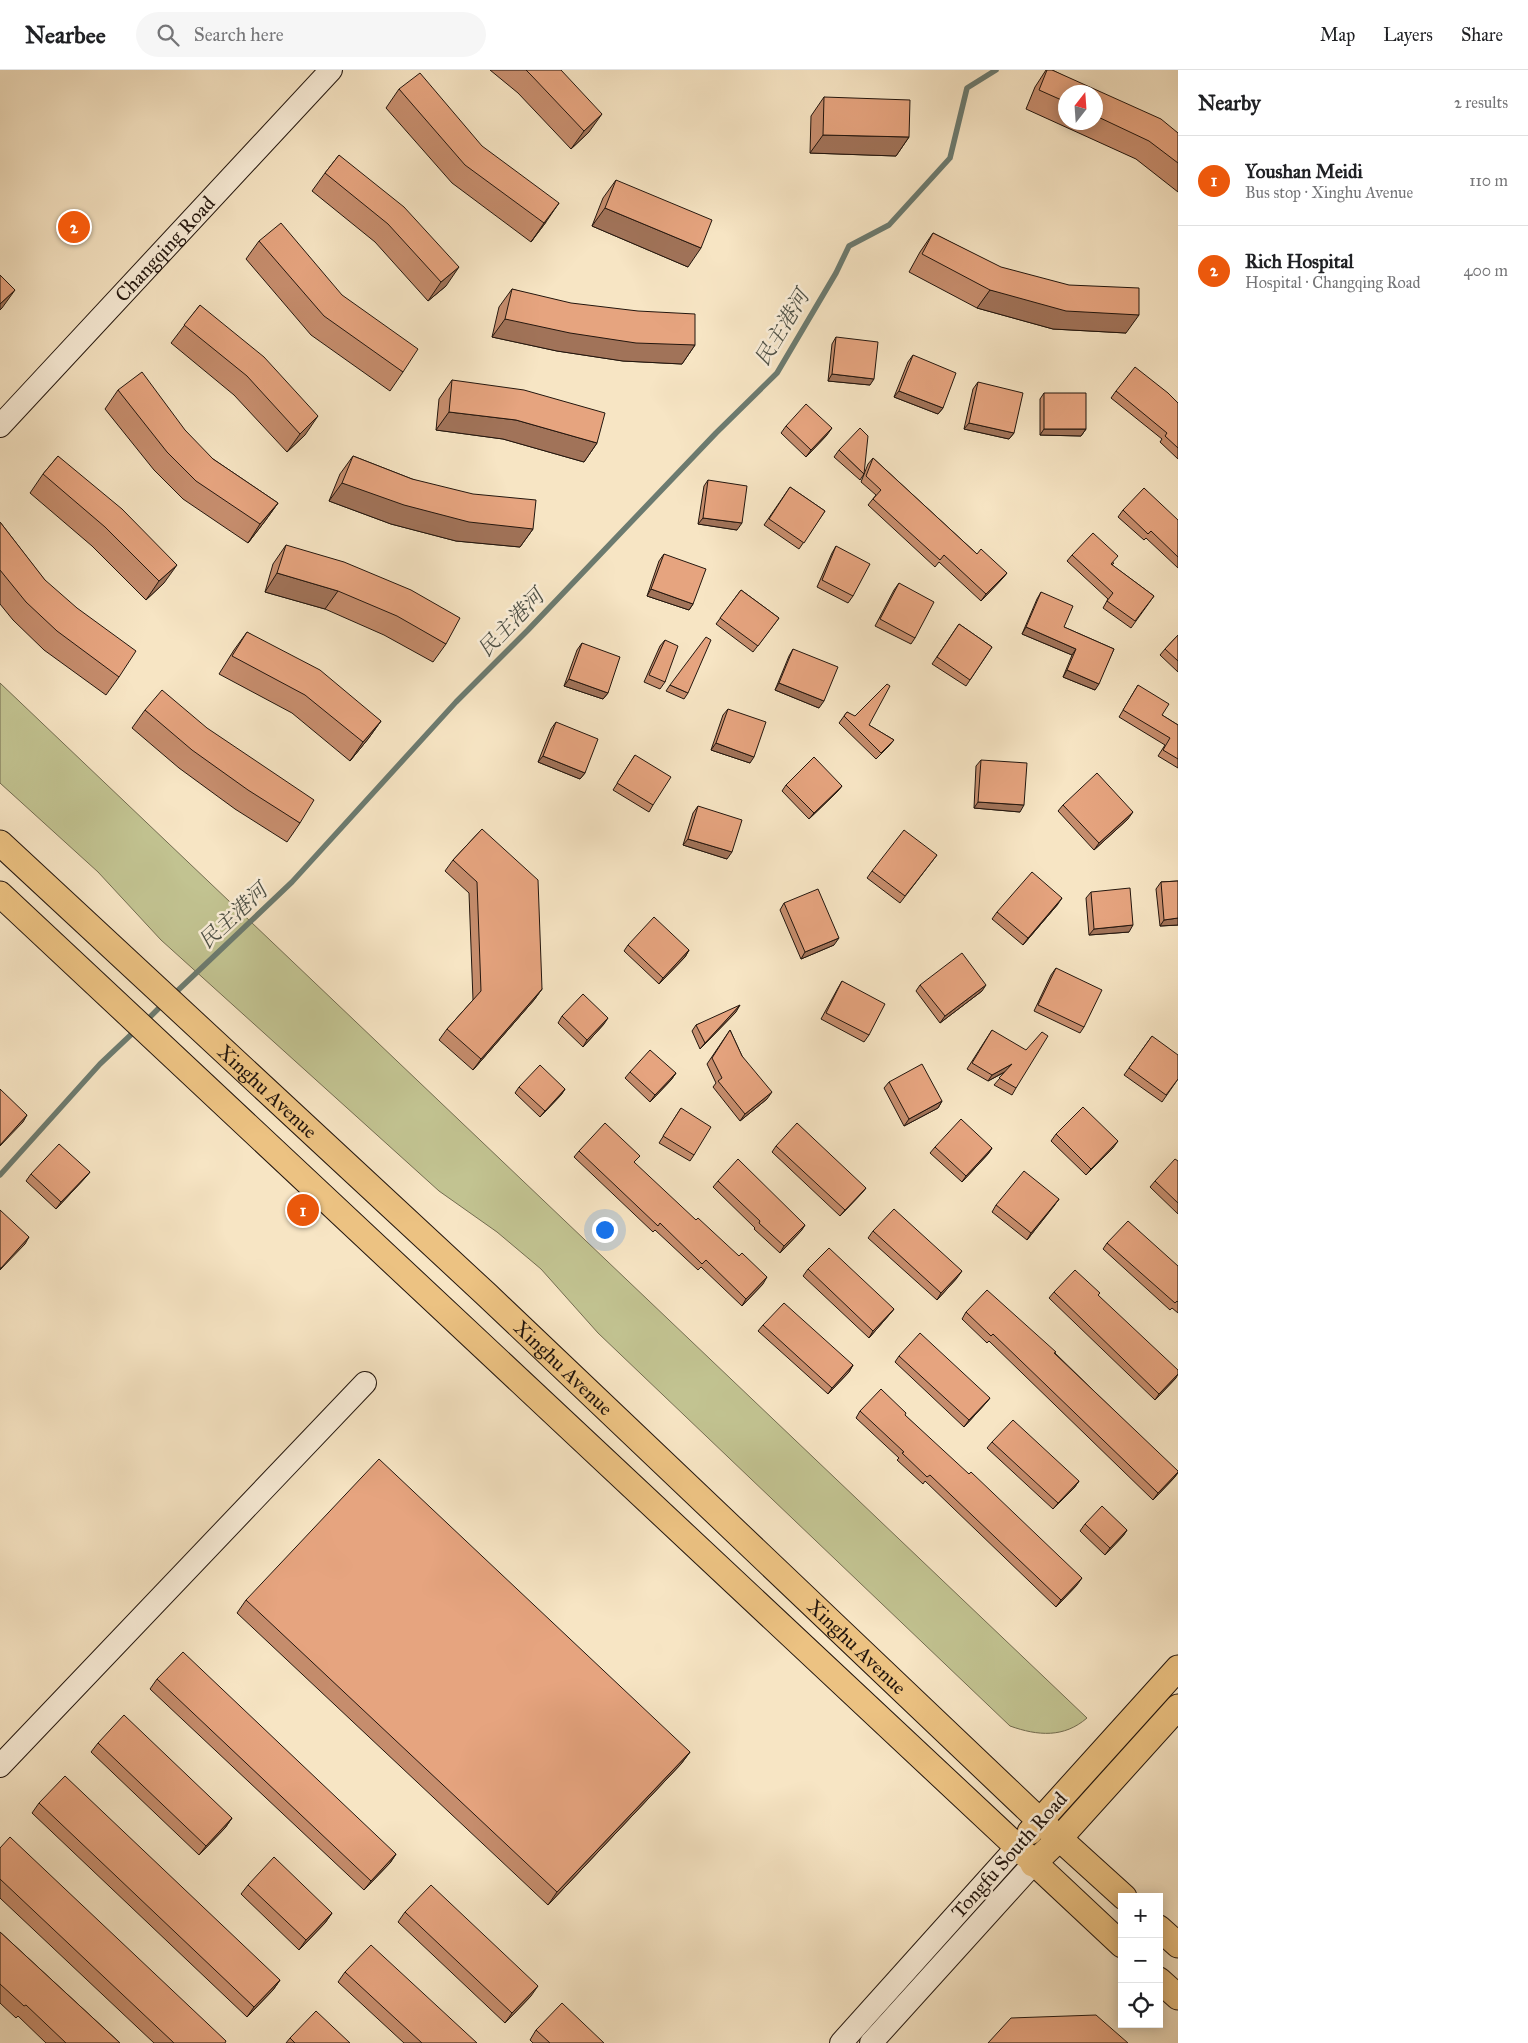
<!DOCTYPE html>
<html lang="en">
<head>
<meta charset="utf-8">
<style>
	:root { --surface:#fff; --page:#f6f6f6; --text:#202124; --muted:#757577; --line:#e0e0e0; --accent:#ea580c }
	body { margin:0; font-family:"IM FELL Great Primer","Noto Serif SC",serif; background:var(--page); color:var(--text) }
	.controls { position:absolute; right:15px; bottom:15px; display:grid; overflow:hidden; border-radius:0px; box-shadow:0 2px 12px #0003 }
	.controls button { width:45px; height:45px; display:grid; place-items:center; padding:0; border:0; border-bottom:1px solid var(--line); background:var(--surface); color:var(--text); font:25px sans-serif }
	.compass { position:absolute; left:1058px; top:15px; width:45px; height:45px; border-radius:50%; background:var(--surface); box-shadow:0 2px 12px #0003; rotate:17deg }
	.you { position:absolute; left:604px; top:1159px; width:18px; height:18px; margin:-12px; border:4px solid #fff; border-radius:50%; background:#1a73e8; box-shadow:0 0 0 8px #1a73e833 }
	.badge { display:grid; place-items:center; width:32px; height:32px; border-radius:50%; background:var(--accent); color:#fff; font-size:16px; font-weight:700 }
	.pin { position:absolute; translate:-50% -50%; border:2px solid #fff; box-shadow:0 1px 5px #0006 }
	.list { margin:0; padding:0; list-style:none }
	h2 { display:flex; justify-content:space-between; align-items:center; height:65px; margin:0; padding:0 20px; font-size:21px }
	h2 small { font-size:16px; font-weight:400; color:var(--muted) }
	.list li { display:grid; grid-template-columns:32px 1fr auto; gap:15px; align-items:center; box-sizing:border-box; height:90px; padding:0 20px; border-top:1px solid var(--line) }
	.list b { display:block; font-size:19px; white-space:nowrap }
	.list p { margin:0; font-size:16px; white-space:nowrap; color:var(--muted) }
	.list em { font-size:16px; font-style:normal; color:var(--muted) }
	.icon { flex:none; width:28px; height:28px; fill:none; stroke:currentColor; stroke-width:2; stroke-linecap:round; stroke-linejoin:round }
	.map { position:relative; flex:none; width:1178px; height:1973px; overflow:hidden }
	header { display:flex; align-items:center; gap:30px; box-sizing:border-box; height:70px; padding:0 25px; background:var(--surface); border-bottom:1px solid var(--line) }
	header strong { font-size:24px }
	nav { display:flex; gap:28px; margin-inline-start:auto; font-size:18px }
	.search { width:350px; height:45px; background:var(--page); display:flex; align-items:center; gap:12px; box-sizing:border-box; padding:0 18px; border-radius:28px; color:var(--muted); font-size:19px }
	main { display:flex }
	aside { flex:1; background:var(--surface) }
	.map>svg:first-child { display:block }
	.green { fill:#c2c391; stroke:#726c50 }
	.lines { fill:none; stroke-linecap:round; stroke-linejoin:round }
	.stream { stroke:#6c7b70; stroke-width:5.5 }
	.secondary-casing { stroke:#23160e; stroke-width:24 }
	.primary-casing { stroke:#23160e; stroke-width:27 }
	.secondary { stroke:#faeed9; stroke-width:22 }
	.primary { stroke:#ecc282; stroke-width:25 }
	.wall { fill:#c68d6d; stroke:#23160e; fill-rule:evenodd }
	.shaded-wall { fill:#a17359; stroke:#23160e }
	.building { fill:#e6a47f; stroke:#23160e }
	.labels { text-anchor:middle; stroke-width:5; stroke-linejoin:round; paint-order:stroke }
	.street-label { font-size:20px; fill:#23160e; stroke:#faeed9 }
	.water-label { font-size:21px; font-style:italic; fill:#4e5147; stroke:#faeed9 }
</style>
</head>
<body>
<header>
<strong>Nearbee</strong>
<div class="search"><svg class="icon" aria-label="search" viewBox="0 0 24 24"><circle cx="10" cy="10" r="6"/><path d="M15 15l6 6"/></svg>Search here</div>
<nav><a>Map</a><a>Layers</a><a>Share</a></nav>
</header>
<main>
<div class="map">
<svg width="1178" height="1973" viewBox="0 0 1178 1973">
	<rect width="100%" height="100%" fill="#f7e5c4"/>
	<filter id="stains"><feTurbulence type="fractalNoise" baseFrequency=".004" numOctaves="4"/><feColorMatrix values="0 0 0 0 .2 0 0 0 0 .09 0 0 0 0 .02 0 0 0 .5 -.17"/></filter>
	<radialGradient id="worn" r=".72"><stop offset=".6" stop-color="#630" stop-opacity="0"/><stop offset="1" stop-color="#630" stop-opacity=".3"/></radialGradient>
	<path class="green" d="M 0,613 L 1087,1648 C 1064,1668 1038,1666 1010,1656 L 598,1263 L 541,1199 L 497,1162 L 439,1121 L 161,870 L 98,802 L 0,713 Z"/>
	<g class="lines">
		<path class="stream" d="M 173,925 L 292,812 L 456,632 L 528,560 L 716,363 L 777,303 L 836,203 L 849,176 L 889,155 L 950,88 L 967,18 L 996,0
			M 146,951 L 164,933
			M 0,1105 L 100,994 L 137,959"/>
		<g class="secondary-casing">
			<g id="secondary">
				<path id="s1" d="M 0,356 L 331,0"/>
				<path d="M 0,1696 L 365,1313"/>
				<path d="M 841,1973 L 1017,1777"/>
				<path d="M 871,1973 L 1033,1794"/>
			</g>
		</g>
		<g class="primary-casing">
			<g id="primary">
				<path id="s2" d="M 0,773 L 487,1225 L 1039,1750 L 1124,1827"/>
				<path d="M 0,824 L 1122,1875"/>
				<path d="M 1030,1762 L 1178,1598"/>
				<path d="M 1033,1794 L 1059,1769 L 1178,1637"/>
				<path d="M 1159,1858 L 1178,1875"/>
				<path d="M 1159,1910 L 1178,1927"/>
			</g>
		</g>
		<use href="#secondary" class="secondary"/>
		<use href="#primary" class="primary"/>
	</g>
	<path class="wall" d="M 490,0 L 561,0 L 589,62 L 571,79 L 518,23 Z
		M 1046,0 L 1052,0 L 1178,63 L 1178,122 L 1136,89 L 1026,39 L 1035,17 ZM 1066,22 L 1096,22 L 1096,52 L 1066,52 Z
		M 399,19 L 546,152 L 531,172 L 452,113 L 386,38 Z
		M 824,27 L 909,67 L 896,86 L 810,83 L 811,46 Z
		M 339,85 L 446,216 L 428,231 L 375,172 L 312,121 L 325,103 Z
		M 616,110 L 688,197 L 592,156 L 603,128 Z
		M 933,163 L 1126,263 L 1053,259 L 977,238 L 909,202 L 920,182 Z
		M 259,171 L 403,302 L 390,321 L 311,265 L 246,189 Z
		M 512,219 L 695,275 L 682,294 L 623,291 L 557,281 L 492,267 L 499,237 Z
		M 200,235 L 305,365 L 287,382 L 234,325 L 171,273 Z
		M 836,267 L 870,315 L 828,311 L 832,274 Z
		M 913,285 L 943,338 L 938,344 L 894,327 L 908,292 Z
		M 452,310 L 597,373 L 584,392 L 503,369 L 436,360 L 439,329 Z
		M 978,312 L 1014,363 L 1009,369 L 964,359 L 973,319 Z
		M 118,320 L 213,389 L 278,433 L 265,451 L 248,473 L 183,429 L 154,400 L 105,339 Z
		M 1116,321 L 1178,333 L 1178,389 L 1160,372 L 1162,369 L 1111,328 Z
		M 1044,323 L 1086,359 L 1081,366 L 1040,365 L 1040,329 Z
		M 786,356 L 827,365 L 806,387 L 781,363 Z
		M 839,380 L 864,404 L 860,410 L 834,387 Z
		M 58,386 L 164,513 L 146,530 L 92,476 L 30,423 L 43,404 Z
		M 353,386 L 412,409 L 533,459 L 520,477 L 456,471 L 391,454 L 329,431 L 340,404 Z
		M 873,388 L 977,484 L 1007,503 L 1002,509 L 981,531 L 939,492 L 935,497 L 868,435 L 876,425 L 861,412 L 868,394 Z
		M 708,410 L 737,460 L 698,454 L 704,416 Z
		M 790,417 L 825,441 L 799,479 L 764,455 Z
		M 1123,440 L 1178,450 L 1178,498 L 1146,468 L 1144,470 L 1118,447 Z
		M 0,452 L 119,607 L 106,625 L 44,580 L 13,550 L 0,534 Z
		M 286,475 L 446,574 L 433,592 L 384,565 L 325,539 L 265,522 L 273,494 Z
		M 836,476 L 853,526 L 848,533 L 817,517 L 832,483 Z
		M 664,484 L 693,534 L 689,540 L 647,526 L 659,491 Z
		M 1072,485 L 1114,493 L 1112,495 L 1154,526 L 1131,558 L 1103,538 L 1108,529 L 1067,491 Z
		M 899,513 L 915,568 L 911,574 L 875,556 L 894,520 Z
		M 741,520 L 779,548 L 753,582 L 716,554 Z
		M 1041,522 L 1064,557 L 1114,579 L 1095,620 L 1063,607 L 1072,585 L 1022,564 L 1037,529 Z
		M 959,554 L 992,577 L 966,616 L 932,594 Z
		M 247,562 L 381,651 L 368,669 L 350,691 L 292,643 L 219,604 L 234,580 Z
		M 1178,565 L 1178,602 L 1160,585 L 1165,579 Z
		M 665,570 L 665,612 L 660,619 L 644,612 L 660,576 Z
		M 582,573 L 608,623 L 603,629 L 564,616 L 577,580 Z
		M 793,579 L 819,638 L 775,620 L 789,586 Z
		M 670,615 L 688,623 L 684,629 L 666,621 Z
		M 1138,615 L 1162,645 L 1178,655 L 1178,698 L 1158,686 L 1165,675 L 1119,647 Z
		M 728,639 L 750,693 L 711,680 L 723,645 Z
		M 145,640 L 300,753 L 287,772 L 235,739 L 179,698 L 132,658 Z
		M 847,642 L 894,670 L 889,676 L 876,689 L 839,653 Z
		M 556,652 L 585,703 L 580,709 L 538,692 L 551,659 Z
		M 635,685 L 653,735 L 649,742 L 613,720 Z
		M 981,690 L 1020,742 L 974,738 L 976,696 Z
		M 786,715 L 842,716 L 837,722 L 809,749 L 782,721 Z
		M 1063,735 L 1128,749 L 1094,780 L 1058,741 Z
		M 698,736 L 727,789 L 683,775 L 693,743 Z
		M 482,759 L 542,919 L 534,930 L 473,1000 L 439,970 L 447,959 L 473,930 L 469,823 L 445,801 L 453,790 Z
		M 937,785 L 900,833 L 867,808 L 872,801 Z
		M 1178,811 L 1178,855 L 1160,856 L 1156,819 L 1161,812 Z
		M 1091,822 L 1129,862 L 1089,865 L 1086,828 Z
		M 784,833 L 834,875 L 801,889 L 780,840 Z
		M 1058,834 L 1023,875 L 992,849 L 997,842 Z
		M 628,875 L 689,880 L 685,887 L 659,914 L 624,881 Z
		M 1056,898 L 1084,957 L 1080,963 L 1034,941 L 1051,905 Z
		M 842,911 L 869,965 L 864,972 L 821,949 L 838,918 Z
		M 920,915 L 982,921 L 940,953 L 916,921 Z
		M 736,942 L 700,979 L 692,961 L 696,955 Z
		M 562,946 L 604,954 L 583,977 L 558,953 Z
		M 730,960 L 742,986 L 767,1029 L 740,1051 L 713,1017 L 716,1013 L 707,994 Z
		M 992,960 L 1016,1018 L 1012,1025 L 994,1015 L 1005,1002 L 988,1011 L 967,999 Z
		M 1152,966 L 1178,1009 L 1162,1032 L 1124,1005 Z
		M 630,1002 L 676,1003 L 671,1010 L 650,1032 L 625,1008 Z
		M 889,1012 L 942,1031 L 938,1038 L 904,1056 L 884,1018 Z
		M 519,1017 L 565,1019 L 561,1025 L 540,1047 L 515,1023 Z
		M 681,1038 L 694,1085 L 690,1091 L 659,1073 Z
		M 1056,1064 L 1113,1078 L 1086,1105 L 1051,1071 Z
		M 776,1076 L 866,1118 L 861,1124 L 840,1146 L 772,1082 Z
		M 935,1077 L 992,1078 L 988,1084 L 962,1112 L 930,1083 Z
		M 579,1081 L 763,1214 L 742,1236 L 701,1197 L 698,1200 L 655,1160 L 653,1162 L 574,1087 Z
		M 1178,1091 L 1178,1144 L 1150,1117 L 1155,1111 Z
		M 90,1102 L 85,1108 L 56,1139 L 26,1111 L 31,1104 Z
		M 718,1111 L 805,1155 L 801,1161 L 780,1183 L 754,1159 L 755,1158 L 713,1117 Z
		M 1059,1129 L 1027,1170 L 992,1142 L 996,1135 Z
		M 873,1161 L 957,1208 L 937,1230 L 868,1168 Z
		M 1107,1173 L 1178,1196 L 1178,1243 L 1172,1238 L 1170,1240 L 1103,1179 Z
		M 808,1199 L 894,1239 L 889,1245 L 869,1268 L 803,1206 Z
		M 1054,1222 L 1099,1226 L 1176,1308 L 1155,1330 L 1049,1228 Z
		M 966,1242 L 1055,1283 L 1178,1403 L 1174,1408 L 1153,1430 L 989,1271 L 987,1273 L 962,1249 Z
		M 763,1255 L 853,1295 L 849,1302 L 828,1324 L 758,1261 Z
		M 899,1286 L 990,1328 L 985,1334 L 964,1357 L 895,1292 Z
		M 860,1341 L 905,1345 L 1077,1515 L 1056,1537 L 925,1411 L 923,1414 L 897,1390 L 899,1388 L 856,1348 Z
		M 992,1372 L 1079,1411 L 1074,1418 L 1053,1439 L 987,1378 Z
		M 1085,1454 L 1127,1460 L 1123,1466 L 1105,1485 L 1080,1461 Z
		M 246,1530 L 690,1682 L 681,1694 L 548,1835 L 237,1543 Z
		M 157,1609 L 396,1784 L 390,1793 L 364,1820 L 150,1619 Z
		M 98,1673 L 232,1748 L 225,1758 L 199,1785 L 91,1682 Z
		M 39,1733 L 280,1910 L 273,1920 L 247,1947 L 32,1743 Z
		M 0,1778 L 225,1973 L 154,1973 L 0,1828 Z
		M 248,1815 L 332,1843 L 325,1853 L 299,1880 L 241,1824 Z
		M 405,1842 L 531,1926 L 505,1953 L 398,1852 Z
		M 0,1862 L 120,1973 L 46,1973 L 18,1946 L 16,1948 L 0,1933 Z
		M 345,1902 L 477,1973 L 404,1973 L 338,1912 Z
		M 536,1960 L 604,1973 L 533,1973 L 530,1970 Z
		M 290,1968 L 350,1973 L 286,1973 Z"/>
	<path class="shaded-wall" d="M 602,44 L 589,62 L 571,79 L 584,61 Z
		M 823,65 L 909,67 L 896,86 L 810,83 Z
		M 559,133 L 546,152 L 531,172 L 544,153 Z
		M 605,138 L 701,178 L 688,197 L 592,156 Z
		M 459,197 L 446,216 L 428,231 L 441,212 Z
		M 15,220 L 2,238 L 0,240 L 0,234 Z
		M 990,220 L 1139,245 L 1126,263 L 1053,259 L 977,238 Z
		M 505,249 L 695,275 L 682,294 L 623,291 L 557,281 L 492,267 Z
		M 832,304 L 874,309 L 870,315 L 828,311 Z
		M 899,321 L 943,338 L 938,344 L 894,327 Z
		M 449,342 L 516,350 L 597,373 L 584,392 L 503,369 L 436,360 Z
		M 318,346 L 305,365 L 287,382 L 300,364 Z
		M 969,353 L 1014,363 L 1009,369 L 964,359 Z
		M 832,358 L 827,365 L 806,387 L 811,380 Z
		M 1044,359 L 1086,359 L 1081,366 L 1040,365 Z
		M 342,413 L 533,459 L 520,477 L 456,471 L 391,454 L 329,431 Z
		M 278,433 L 265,451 L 248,473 L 260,454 Z
		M 703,448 L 742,453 L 737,460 L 698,454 Z
		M 177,495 L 164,513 L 146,530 L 159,511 Z
		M 277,503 L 338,521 L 325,539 L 265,522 Z
		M 1007,503 L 1002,509 L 981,531 L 986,524 Z
		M 651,519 L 693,534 L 689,540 L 647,526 Z
		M 1026,557 L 1076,579 L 1072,585 L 1022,564 Z
		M 1067,600 L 1099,614 L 1095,620 L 1063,607 Z
		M 569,609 L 608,623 L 603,629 L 564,616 Z
		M 779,613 L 824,631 L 819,638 L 775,620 Z
		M 381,651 L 368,669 L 350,691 L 363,672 Z
		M 716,673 L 754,687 L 750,693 L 711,680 Z
		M 543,686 L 585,703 L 580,709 L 538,692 Z
		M 842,716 L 837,722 L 809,749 L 814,743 Z
		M 978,732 L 1024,735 L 1020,742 L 974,738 Z
		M 1133,742 L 1128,749 L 1094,780 L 1099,773 Z
		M 688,769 L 732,782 L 727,789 L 683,775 Z
		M 1062,828 L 1058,834 L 1023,875 L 1028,868 Z
		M 1178,848 L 1178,855 L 1160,856 L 1164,850 Z
		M 1133,855 L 1129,862 L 1089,865 L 1094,859 Z
		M 839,868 L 834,875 L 801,889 L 805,882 Z
		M 689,880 L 685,887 L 659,914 L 663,908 Z
		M 986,915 L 982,921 L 940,953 L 945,946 Z
		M 542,919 L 534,930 L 473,1000 L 481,989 Z
		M 740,935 L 736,942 L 700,979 L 705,973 Z
		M 608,948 L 604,954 L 583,977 L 587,970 Z
		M 1012,994 L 1008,1000 L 988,1011 L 992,1005 Z
		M 676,1003 L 671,1010 L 650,1032 L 655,1025 Z
		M 565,1019 L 561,1025 L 540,1047 L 545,1041 Z
		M 772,1022 L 767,1029 L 740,1051 L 745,1044 Z
		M 942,1031 L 938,1038 L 904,1056 L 909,1049 Z
		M 27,1045 L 23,1052 L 0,1076 L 0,1075 Z
		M 1118,1071 L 1113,1078 L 1086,1105 L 1091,1099 Z
		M 992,1078 L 988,1084 L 962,1112 L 966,1106 Z
		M 90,1102 L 85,1108 L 56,1139 L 61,1132 Z
		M 866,1118 L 861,1124 L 840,1146 L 845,1140 Z
		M 1059,1129 L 1054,1136 L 1027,1170 L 1031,1163 Z
		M 805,1155 L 801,1161 L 780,1183 L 784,1176 Z
		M 29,1167 L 25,1174 L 0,1200 L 0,1199 Z
		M 962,1201 L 957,1208 L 937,1230 L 941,1223 Z
		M 767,1207 L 763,1214 L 742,1236 L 746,1229 Z
		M 894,1239 L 889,1245 L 869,1268 L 873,1261 Z
		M 853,1295 L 849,1302 L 828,1324 L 832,1318 Z
		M 1178,1304 L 1176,1308 L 1155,1330 L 1159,1324 Z
		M 990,1328 L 985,1334 L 964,1357 L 969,1350 Z
		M 1178,1402 L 1174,1408 L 1153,1430 L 1158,1423 Z
		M 1079,1411 L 1074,1418 L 1053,1439 L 1058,1433 Z
		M 1127,1460 L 1123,1466 L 1105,1485 L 1110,1478 Z
		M 1082,1508 L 1077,1515 L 1056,1537 L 1061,1530 Z
		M 690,1682 L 681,1694 L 548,1835 L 557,1822 Z
		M 232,1748 L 225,1758 L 199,1785 L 206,1776 Z
		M 396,1784 L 390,1793 L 364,1820 L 371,1811 Z
		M 332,1843 L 325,1853 L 299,1880 L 306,1870 Z
		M 280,1910 L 273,1920 L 247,1947 L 254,1937 Z
		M 538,1916 L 531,1926 L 505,1953 L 512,1943 Z"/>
	<path class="building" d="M 526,0 L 561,0 L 602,44 L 584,61 L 531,5 Z
		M 1047,0 L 1052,0 L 1161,49 L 1178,63 L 1178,93 L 1149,71 L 1096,46 L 1096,22 L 1066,22 L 1066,32 L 1039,20 Z
		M 420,3 L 482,76 L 559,133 L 544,153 L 465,95 L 399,19 Z
		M 824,27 L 910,30 L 909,67 L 823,65 Z
		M 339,85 L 404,137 L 459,197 L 441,212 L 388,154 L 325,103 Z
		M 616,110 L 712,150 L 701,178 L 605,138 Z
		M 281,153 L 342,225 L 418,279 L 403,302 L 324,246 L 259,171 Z
		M 933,163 L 1001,197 L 1069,215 L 1139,218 L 1139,245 L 1066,241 L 990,220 L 922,184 Z
		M 0,205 L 15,220 L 0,234 Z
		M 512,219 L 571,233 L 638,241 L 695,244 L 695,275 L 636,273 L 570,263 L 505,249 Z
		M 200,235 L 264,287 L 318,346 L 300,364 L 247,306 L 184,255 Z
		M 836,267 L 878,272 L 874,309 L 832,304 Z
		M 913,285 L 956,303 L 943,338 L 899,321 Z
		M 1135,297 L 1168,323 L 1178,333 L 1178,378 L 1165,366 L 1167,363 L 1116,321 Z
		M 142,302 L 185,360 L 213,389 L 278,433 L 260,454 L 196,411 L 167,382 L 118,320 Z
		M 452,310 L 524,320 L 605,343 L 597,373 L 516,350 L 449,342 Z
		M 978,312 L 1023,323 L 1014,363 L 969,353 Z
		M 1044,323 L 1086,323 L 1086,359 L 1044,359 Z
		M 806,334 L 832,358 L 811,380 L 786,356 Z
		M 860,358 L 868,366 L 864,404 L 839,380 Z
		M 58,386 L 122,439 L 177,495 L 159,511 L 105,457 L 43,404 Z
		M 353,386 L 412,409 L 473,424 L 536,430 L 533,459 L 469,452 L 404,435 L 342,413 Z
		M 873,388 L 977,484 L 981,479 L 1007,503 L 986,524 L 944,485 L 940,490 L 873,429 L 881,420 L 866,406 Z
		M 708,410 L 747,416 L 742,453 L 703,448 Z
		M 790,417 L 825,441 L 804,473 L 769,449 Z
		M 1144,418 L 1178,450 L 1178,487 L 1151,461 L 1148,464 L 1123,440 Z
		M 0,452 L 45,510 L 77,538 L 136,581 L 119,607 L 57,561 L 26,532 L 0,500 Z
		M 1093,463 L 1118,486 L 1111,494 L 1154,526 L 1135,551 L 1107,531 L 1113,523 L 1072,485 Z
		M 286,475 L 344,492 L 411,520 L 460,548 L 446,574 L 397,546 L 338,521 L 277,503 Z
		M 836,476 L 870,494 L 853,526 L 822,510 Z
		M 664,484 L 706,499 L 693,534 L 651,519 Z
		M 899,513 L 934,532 L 915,568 L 880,549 Z
		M 741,520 L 779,548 L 758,576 L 720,548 Z
		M 1041,522 L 1073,536 L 1064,557 L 1114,579 L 1099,614 L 1067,600 L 1076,579 L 1026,557 Z
		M 959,554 L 992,577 L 970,610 L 937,587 Z
		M 247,562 L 320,600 L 381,651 L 363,672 L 305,625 L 232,586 Z
		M 1178,565 L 1178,591 L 1165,579 Z
		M 706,567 L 711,570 L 688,623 L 670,615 Z
		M 665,570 L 678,576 L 665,612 L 649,605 Z
		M 582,573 L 620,587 L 608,623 L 569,609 Z
		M 793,579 L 838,597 L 824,631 L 779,613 Z
		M 887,614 L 890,616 L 869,655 L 894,670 L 881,683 L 844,646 L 847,642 L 855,646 Z
		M 1138,615 L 1169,634 L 1162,645 L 1178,655 L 1178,689 L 1163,680 L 1170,668 L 1123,640 Z
		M 162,620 L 207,658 L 314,730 L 300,753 L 248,720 L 192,680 L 145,640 Z
		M 728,639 L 766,652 L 754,687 L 716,673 Z
		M 556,652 L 598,669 L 585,703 L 543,686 Z
		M 635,685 L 671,707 L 653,735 L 617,713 Z
		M 814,687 L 842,716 L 814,743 L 786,715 Z
		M 981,690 L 1027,693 L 1024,735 L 978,732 Z
		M 1097,703 L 1133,742 L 1099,773 L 1063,735 Z
		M 698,736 L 742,750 L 732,782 L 688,769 Z
		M 482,759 L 538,810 L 542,919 L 481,989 L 447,959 L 481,921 L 477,812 L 453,790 Z
		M 904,760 L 937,785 L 905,826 L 872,801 Z
		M 1032,802 L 1062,828 L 1028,868 L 997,842 Z
		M 1178,811 L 1178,848 L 1164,850 L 1161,812 Z
		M 1130,818 L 1133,855 L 1094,859 L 1091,822 Z
		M 818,819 L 839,868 L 805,882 L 784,833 Z
		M 654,847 L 689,880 L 663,908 L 628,875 Z
		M 962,883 L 986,915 L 945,946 L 920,915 Z
		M 1056,898 L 1102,920 L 1084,957 L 1038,935 Z
		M 842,911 L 885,934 L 869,965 L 826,943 Z
		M 583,924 L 608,948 L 587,970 L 562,946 Z
		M 740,935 L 705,973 L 696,955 Z
		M 730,960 L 742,986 L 772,1022 L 745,1044 L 718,1011 L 722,1008 L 712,988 Z
		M 992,960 L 1026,980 L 1042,962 L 1048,966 L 1016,1018 L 999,1008 L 1012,994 L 992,1005 L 972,993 Z
		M 1152,966 L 1178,985 L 1178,1009 L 1166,1025 L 1129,998 Z
		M 650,980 L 676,1003 L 655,1025 L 630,1002 Z
		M 922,994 L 942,1031 L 909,1049 L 889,1012 Z
		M 540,995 L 565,1019 L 545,1041 L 519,1017 Z
		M 0,1019 L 27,1045 L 0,1075 Z
		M 1083,1037 L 1118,1071 L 1091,1099 L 1056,1064 Z
		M 681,1038 L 711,1057 L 694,1085 L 663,1066 Z
		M 961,1049 L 992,1078 L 966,1106 L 935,1077 Z
		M 605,1053 L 640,1086 L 634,1092 L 696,1150 L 698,1148 L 739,1186 L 742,1183 L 767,1207 L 746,1229 L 706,1190 L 702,1194 L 660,1153 L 658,1156 L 579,1081 Z
		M 797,1053 L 866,1118 L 845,1140 L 776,1076 Z
		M 59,1074 L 90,1102 L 61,1132 L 31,1104 Z
		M 738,1089 L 805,1155 L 784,1176 L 759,1153 L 760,1151 L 718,1111 Z
		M 1175,1089 L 1178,1091 L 1178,1133 L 1155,1111 Z
		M 1024,1101 L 1059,1129 L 1031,1163 L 996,1135 Z
		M 894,1139 L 962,1201 L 941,1223 L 873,1161 Z
		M 0,1140 L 29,1167 L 1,1198 L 0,1198 Z
		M 1128,1151 L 1178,1196 L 1178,1232 L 1177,1231 L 1175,1233 L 1107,1173 Z
		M 829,1178 L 894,1239 L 873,1261 L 808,1199 Z
		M 1075,1200 L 1100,1223 L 1098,1225 L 1178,1300 L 1178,1304 L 1159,1324 L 1054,1222 Z
		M 987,1220 L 1056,1282 L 1054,1283 L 1178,1401 L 1178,1402 L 1158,1423 L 993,1264 L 991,1266 L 966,1242 Z
		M 784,1233 L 853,1295 L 832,1318 L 763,1255 Z
		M 920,1263 L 990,1328 L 969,1350 L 899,1286 Z
		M 881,1319 L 906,1343 L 905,1345 L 969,1404 L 971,1402 L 1082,1508 L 1061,1530 L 930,1405 L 927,1407 L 902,1383 L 904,1382 L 860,1341 Z
		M 1013,1350 L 1079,1411 L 1058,1433 L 992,1372 Z
		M 379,1389 L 690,1682 L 557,1822 L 246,1530 Z
		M 1102,1436 L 1127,1460 L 1110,1478 L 1085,1454 Z
		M 183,1582 L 396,1784 L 371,1811 L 157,1609 Z
		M 124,1645 L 232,1748 L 206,1776 L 98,1673 Z
		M 65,1706 L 280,1910 L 254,1937 L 39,1733 Z
		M 10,1767 L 226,1971 L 225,1973 L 174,1973 L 0,1809 L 0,1778 Z
		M 274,1787 L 332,1843 L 306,1870 L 248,1815 Z
		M 431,1815 L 538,1916 L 512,1943 L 405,1842 Z
		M 0,1862 L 120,1973 L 66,1973 L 26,1935 L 24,1936 L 0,1914 Z
		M 371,1875 L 477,1973 L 422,1973 L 345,1902 Z
		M 562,1933 L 604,1973 L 550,1973 L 536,1960 Z
		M 316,1941 L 350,1973 L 295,1973 L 290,1968 Z
		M 1096,1945 L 1128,1973 L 988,1973 L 1011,1948 Z"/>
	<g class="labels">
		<g class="street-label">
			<text dy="7" stroke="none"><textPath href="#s1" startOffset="242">Changqing Road</textPath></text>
			<text dy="7" stroke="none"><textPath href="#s2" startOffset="365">Xinghu Avenue</textPath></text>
			<text dy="7" stroke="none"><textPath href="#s2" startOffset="770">Xinghu Avenue</textPath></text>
			<text dy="7" stroke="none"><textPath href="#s2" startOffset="1175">Xinghu Avenue</textPath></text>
			<text transform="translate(1009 1785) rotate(-48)" y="7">Tongfu South Road</text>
		</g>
		<g class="water-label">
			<text transform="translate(782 258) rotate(-59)" y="7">民主港河</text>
			<text transform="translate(511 553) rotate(-46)" y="7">民主港河</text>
			<text transform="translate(233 846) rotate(-43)" y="7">民主港河</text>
		</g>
	</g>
	<rect width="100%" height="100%" filter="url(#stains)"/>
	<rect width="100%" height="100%" fill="url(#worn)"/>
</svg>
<div class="controls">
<button>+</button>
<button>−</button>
<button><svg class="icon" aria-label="locate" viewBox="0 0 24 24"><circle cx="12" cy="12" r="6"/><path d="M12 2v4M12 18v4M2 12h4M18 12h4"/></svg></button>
</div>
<svg class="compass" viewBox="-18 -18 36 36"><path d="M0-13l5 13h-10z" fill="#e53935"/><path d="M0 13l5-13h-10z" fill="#757577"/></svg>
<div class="you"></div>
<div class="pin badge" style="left:303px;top:1140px">1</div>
<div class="pin badge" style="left:74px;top:157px">2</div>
</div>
<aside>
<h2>Nearby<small>2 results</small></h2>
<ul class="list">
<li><span class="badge">1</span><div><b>Youshan Meidi</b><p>Bus stop · Xinghu Avenue</p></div><em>110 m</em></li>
<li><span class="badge">2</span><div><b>Rich Hospital</b><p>Hospital · Changqing Road</p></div><em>400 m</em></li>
</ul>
</aside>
</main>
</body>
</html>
